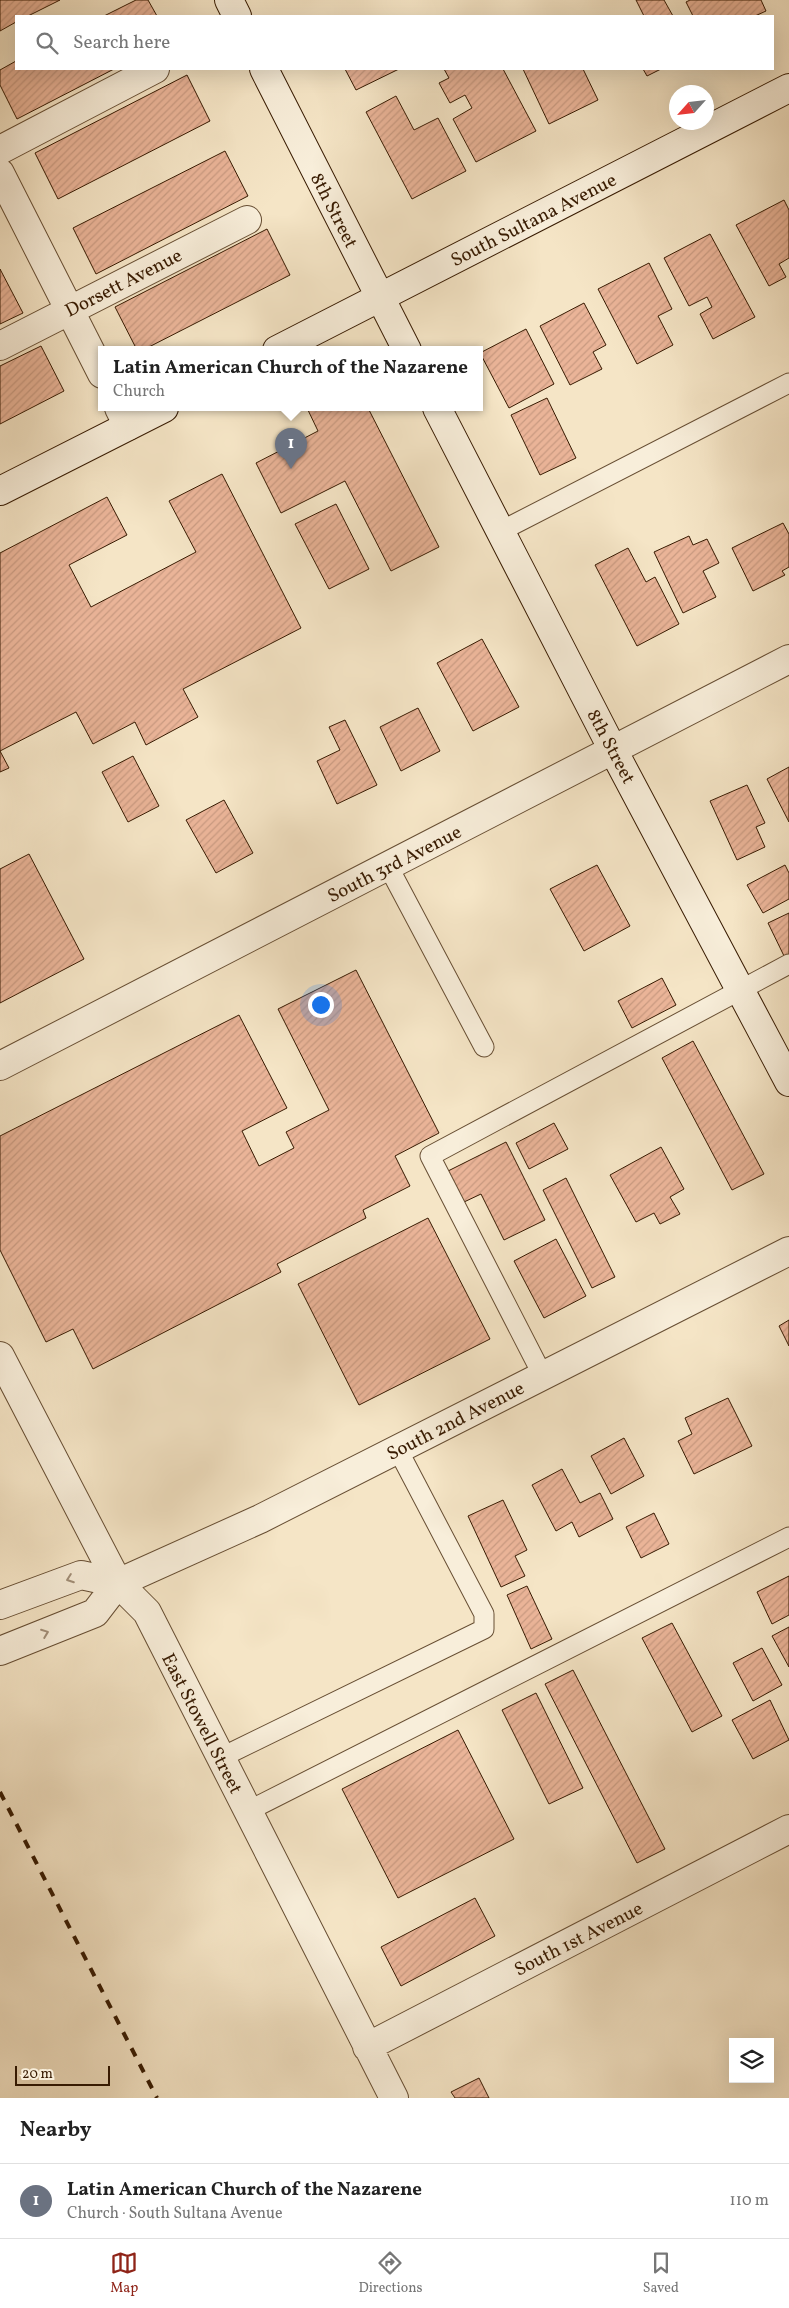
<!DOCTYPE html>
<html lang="en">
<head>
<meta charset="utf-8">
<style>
	:root { --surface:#fff; --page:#f6f6f6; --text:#222; --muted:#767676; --line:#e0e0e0; --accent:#8f2418 }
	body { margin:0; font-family:Vollkorn,serif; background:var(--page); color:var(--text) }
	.controls { position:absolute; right:15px; bottom:15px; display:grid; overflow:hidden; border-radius:0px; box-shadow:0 5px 20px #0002 }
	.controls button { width:45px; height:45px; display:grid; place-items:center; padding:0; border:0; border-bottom:1px solid var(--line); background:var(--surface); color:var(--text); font:25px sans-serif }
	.compass { position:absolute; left:669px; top:85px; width:45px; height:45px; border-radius:50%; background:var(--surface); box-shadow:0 5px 20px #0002; rotate:243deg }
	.scale { position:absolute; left:15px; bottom:12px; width:95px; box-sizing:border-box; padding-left:5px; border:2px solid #381b02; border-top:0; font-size:14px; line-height:18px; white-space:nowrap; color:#381b02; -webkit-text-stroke:4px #f8eeda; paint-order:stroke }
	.you { position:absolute; left:320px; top:1004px; width:18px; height:18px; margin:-12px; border:4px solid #fff; border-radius:50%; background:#1a73e8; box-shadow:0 0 0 8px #1a73e833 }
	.badge { display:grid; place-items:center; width:32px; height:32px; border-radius:50%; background:var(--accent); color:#fff; font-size:16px; font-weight:700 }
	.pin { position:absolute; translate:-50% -41px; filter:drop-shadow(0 1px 2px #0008) }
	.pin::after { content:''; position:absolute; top:26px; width:18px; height:15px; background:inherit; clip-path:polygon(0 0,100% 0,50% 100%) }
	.popup { position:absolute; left:98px; top:346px; width:385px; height:65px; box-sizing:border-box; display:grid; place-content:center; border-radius:0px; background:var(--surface); filter:drop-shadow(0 1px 4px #0005); font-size:16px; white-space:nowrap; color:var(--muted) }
	.popup b { font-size:19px; color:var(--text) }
	.popup::after { content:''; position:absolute; left:50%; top:100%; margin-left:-10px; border:10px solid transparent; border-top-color:var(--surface) }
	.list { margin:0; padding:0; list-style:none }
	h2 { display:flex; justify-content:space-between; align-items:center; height:65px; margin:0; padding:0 20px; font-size:21px }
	h2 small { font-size:16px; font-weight:400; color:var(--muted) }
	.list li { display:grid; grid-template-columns:32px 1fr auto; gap:15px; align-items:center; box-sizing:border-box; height:75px; padding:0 20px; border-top:1px solid var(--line) }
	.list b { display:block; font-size:19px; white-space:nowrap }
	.list p { margin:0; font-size:16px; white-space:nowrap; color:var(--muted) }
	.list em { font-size:16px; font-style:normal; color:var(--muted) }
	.icon { flex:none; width:28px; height:28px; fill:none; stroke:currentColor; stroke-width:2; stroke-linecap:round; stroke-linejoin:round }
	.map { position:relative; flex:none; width:789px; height:2098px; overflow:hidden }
	.search { position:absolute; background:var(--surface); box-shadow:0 5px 20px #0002; left:15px; right:15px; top:15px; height:55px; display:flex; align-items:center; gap:12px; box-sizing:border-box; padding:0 18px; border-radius:0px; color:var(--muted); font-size:19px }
	.sheet { height:140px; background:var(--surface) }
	nav { display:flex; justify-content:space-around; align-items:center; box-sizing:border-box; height:70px; border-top:1px solid var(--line); background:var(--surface); font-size:14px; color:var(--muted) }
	nav a { display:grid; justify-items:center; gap:2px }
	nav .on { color:var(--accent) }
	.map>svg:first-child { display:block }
	.building { fill:url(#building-hatch); stroke:#381b02 }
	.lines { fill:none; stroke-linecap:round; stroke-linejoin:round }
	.lane-casing { stroke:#674e33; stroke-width:21 }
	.street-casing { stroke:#674e33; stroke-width:30 }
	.secondary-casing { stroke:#381b02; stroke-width:30 }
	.lane { stroke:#f8eeda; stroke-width:19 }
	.street { stroke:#f8eeda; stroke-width:28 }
	.secondary { stroke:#f8eeda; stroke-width:28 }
	.rail { stroke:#381b02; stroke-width:4; stroke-dasharray:9 9; stroke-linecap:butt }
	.oneway { stroke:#a28f79 }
	.labels { text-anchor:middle; stroke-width:4; stroke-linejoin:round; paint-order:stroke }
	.street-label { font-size:19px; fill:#381b02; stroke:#f8eeda }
</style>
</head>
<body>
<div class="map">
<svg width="789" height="2098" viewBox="0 0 789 2098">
	<defs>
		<pattern id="building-hatch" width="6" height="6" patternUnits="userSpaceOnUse" patternTransform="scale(1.25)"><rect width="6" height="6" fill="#eab498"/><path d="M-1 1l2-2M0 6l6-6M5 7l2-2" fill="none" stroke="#c99a81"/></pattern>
	</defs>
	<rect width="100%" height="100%" fill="#f5e5c6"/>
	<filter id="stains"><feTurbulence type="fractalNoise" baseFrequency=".004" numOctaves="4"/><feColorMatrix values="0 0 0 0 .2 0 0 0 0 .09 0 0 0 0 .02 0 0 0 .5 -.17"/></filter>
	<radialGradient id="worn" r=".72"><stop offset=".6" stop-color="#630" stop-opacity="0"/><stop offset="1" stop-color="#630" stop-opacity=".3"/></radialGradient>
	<path class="building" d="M 0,0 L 60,0 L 28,16 L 16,16 L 16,22 L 0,31 Z
		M 136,0 L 148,0 L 157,16 L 104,16 Z
		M 636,0 L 664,0 L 673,16 L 644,16 Z
		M 690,0 L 761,0 L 766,11 L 755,16 L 693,16 L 686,2 Z
		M 16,61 L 16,69 L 114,69 L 17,119 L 0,85 L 0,70 Z
		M 345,69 L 399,69 L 356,90 Z
		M 444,69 L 503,69 L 536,131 L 476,162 L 453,119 L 472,108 L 465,95 L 450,103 L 439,83 L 449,78 Z
		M 523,69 L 583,69 L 598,100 L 549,124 Z
		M 643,69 L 661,69 L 647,76 Z
		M 187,75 L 210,121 L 58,199 L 35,153 Z
		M 396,96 L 414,130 L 438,118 L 466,171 L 412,199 L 366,112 Z
		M 225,151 L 248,196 L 96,274 L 73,228 Z
		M 784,200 L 789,210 L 789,258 L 779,264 L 786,277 L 769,286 L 736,225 Z
		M 267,229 L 290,275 L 143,350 L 137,350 L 115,307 Z
		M 710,234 L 755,317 L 713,339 L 700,314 L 712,307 L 707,297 L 689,306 L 664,258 Z
		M 649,263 L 672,309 L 658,316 L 673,345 L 637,364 L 598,289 Z
		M 0,269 L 23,313 L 0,324 Z
		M 584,303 L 606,345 L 593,352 L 602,369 L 570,385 L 540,326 Z
		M 526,329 L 554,384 L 509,408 L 480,353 Z
		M 41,346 L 64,391 L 0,424 L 0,366 Z
		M 547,398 L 576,458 L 540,475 L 511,415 Z
		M 307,408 L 368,408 L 439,547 L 391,571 L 345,481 L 281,513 L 256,463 L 318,431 Z
		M 222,474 L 301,628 L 183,689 L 198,717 L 146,745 L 135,722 L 93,744 L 76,712 L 0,751 L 9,768 L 0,772 L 0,553 L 107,497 L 127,535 L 69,565 L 91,607 L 196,552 L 169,501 Z
		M 336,504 L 369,569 L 329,589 L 295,524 Z
		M 783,523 L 789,534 L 789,567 L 782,571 L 785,575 L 753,591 L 732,548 Z
		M 689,536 L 693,545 L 707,539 L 719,563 L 703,571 L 716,597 L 683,613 L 654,552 Z
		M 628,548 L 646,582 L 655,577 L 679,624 L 637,646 L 595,565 Z
		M 482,639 L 519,707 L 473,731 L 437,663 Z
		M 418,708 L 440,751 L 401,771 L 380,727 Z
		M 345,720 L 377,785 L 337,804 L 317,761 L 340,750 L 329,727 Z
		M 133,756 L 159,806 L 128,822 L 102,772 Z
		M 789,767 L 789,822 L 767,779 Z
		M 747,785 L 765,823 L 756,827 L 765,847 L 737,860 L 710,801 Z
		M 224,800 L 253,853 L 216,873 L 186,820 Z
		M 29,854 L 84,959 L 0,1003 L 0,869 Z
		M 597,865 L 630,926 L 584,951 L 550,889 Z
		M 785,865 L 789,873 L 789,899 L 763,913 L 747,885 Z
		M 789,913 L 789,956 L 785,958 L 768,923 Z
		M 356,970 L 439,1133 L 395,1156 L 410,1186 L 363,1210 L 366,1218 L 277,1264 L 281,1272 L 93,1369 L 73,1329 L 46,1342 L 0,1250 L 0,1136 L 239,1015 L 287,1108 L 242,1131 L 259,1166 L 294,1148 L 286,1132 L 329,1110 L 278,1009 Z
		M 662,978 L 676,1005 L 632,1028 L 618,1001 Z
		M 693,1041 L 764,1174 L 732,1190 L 662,1058 Z
		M 554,1123 L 568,1149 L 529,1169 L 516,1143 Z
		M 506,1142 L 545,1220 L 504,1240 L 481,1194 L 464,1202 L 448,1171 Z
		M 661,1147 L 684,1189 L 670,1197 L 680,1214 L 660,1224 L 654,1213 L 636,1222 L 610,1175 Z
		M 566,1178 L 615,1277 L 592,1288 L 543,1190 Z
		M 428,1218 L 490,1339 L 359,1405 L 298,1284 Z
		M 556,1239 L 586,1296 L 544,1318 L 514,1261 Z
		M 789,1320 L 789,1346 L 779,1326 Z
		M 728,1398 L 752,1446 L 694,1474 L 678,1441 L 692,1434 L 685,1418 Z
		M 624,1438 L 644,1476 L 611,1494 L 591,1456 Z
		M 562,1469 L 580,1503 L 600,1493 L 613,1519 L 579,1537 L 572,1522 L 556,1531 L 532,1485 Z
		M 503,1500 L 527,1550 L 515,1556 L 525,1576 L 501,1587 L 468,1516 Z
		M 654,1513 L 669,1544 L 641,1558 L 626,1527 Z
		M 789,1576 L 789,1615 L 772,1624 L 757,1592 Z
		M 527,1586 L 552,1639 L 531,1649 L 507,1595 Z
		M 672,1623 L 722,1716 L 692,1732 L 642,1638 Z
		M 789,1627 L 789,1667 L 772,1636 Z
		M 762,1648 L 782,1685 L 753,1701 L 733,1663 Z
		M 573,1670 L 665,1849 L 637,1863 L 545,1684 Z
		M 536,1693 L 583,1788 L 549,1804 L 502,1710 Z
		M 770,1700 L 789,1740 L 753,1759 L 732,1720 Z
		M 458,1730 L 514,1839 L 398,1898 L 342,1789 Z
		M 475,1898 L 495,1936 L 401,1986 L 381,1947 Z
		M 479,2078 L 489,2098 L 455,2098 L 451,2092 Z"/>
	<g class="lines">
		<g class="lane-casing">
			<path id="lane" d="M 501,531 L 789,383
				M 388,866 L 484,1047
				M 543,1376 L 430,1156 L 789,964
				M 220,1758 L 484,1629 L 484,1614 L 398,1450
				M 248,1811 L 789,1537"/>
		</g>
		<g class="street-casing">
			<path id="street" d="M 0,150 L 155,69
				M 0,173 L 102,374
				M 0,346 L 247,220
				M 119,408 L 128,426
				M 0,1066 L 789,659
				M 0,1356 L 118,1583 L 147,1612 L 394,2098
				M 0,1605 L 81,1575 L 118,1583
				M 0,1651 L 95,1613 L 118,1583 L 260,1519 L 789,1251
				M 367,2047 L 789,1829"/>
		</g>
		<g class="secondary-casing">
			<path id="secondary" d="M 229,0 L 237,16
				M 264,69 L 407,350
				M 277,350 L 789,88
				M 437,408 L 613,750 L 789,1082
				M 0,491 L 164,408"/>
		</g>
		<use href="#lane" class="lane"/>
		<use href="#street" class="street"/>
		<use href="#secondary" class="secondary"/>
		<path class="rail" d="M 0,1792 L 157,2098"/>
	</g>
	<defs><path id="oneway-chevron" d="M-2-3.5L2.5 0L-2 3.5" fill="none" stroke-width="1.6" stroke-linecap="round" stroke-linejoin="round" transform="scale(1.25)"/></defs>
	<g class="oneway">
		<use href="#oneway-chevron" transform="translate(70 1579) rotate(160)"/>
		<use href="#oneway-chevron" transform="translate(45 1633) rotate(-21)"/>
	</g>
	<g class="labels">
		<g class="street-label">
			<text transform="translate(335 210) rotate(63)" y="7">8th Street</text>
			<text transform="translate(533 219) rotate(-27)" y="7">South Sultana Avenue</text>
			<text transform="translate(123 282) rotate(-27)" y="7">Dorsett Avenue</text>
			<text transform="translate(612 746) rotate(62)" y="7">8th Street</text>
			<text transform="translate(394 863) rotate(-27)" y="7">South 3rd Avenue</text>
			<text transform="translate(455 1420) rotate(-27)" y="7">South 2nd Avenue</text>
			<text transform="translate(203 1723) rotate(63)" y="7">East Stowell Street</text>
			<text transform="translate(578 1938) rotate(-27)" y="7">South 1st Avenue</text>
		</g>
	</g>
	<rect width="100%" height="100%" filter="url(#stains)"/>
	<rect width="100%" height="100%" fill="url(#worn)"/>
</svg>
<div class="controls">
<button><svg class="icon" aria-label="layers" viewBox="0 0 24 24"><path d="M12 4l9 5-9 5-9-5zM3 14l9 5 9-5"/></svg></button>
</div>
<svg class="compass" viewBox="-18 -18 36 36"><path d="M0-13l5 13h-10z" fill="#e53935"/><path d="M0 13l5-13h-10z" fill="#767676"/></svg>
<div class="scale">20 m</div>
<div class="you"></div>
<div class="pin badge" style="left:291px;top:469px;background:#6b7280">1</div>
<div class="popup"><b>Latin American Church of the Nazarene</b>Church</div>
<div class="search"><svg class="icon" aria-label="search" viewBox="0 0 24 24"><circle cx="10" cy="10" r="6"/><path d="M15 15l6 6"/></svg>Search here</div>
</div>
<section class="sheet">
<h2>Nearby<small></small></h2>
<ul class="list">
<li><span class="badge" style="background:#6b7280">1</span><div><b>Latin American Church of the Nazarene</b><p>Church · South Sultana Avenue</p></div><em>110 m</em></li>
</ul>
</section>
<nav>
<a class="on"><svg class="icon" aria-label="map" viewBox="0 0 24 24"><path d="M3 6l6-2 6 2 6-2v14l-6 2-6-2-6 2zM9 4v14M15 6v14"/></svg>Map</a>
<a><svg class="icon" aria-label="directions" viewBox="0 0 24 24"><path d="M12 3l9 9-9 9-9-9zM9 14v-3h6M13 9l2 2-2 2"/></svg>Directions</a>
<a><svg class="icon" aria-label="saved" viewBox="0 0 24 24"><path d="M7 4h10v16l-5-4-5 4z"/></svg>Saved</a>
</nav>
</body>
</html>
